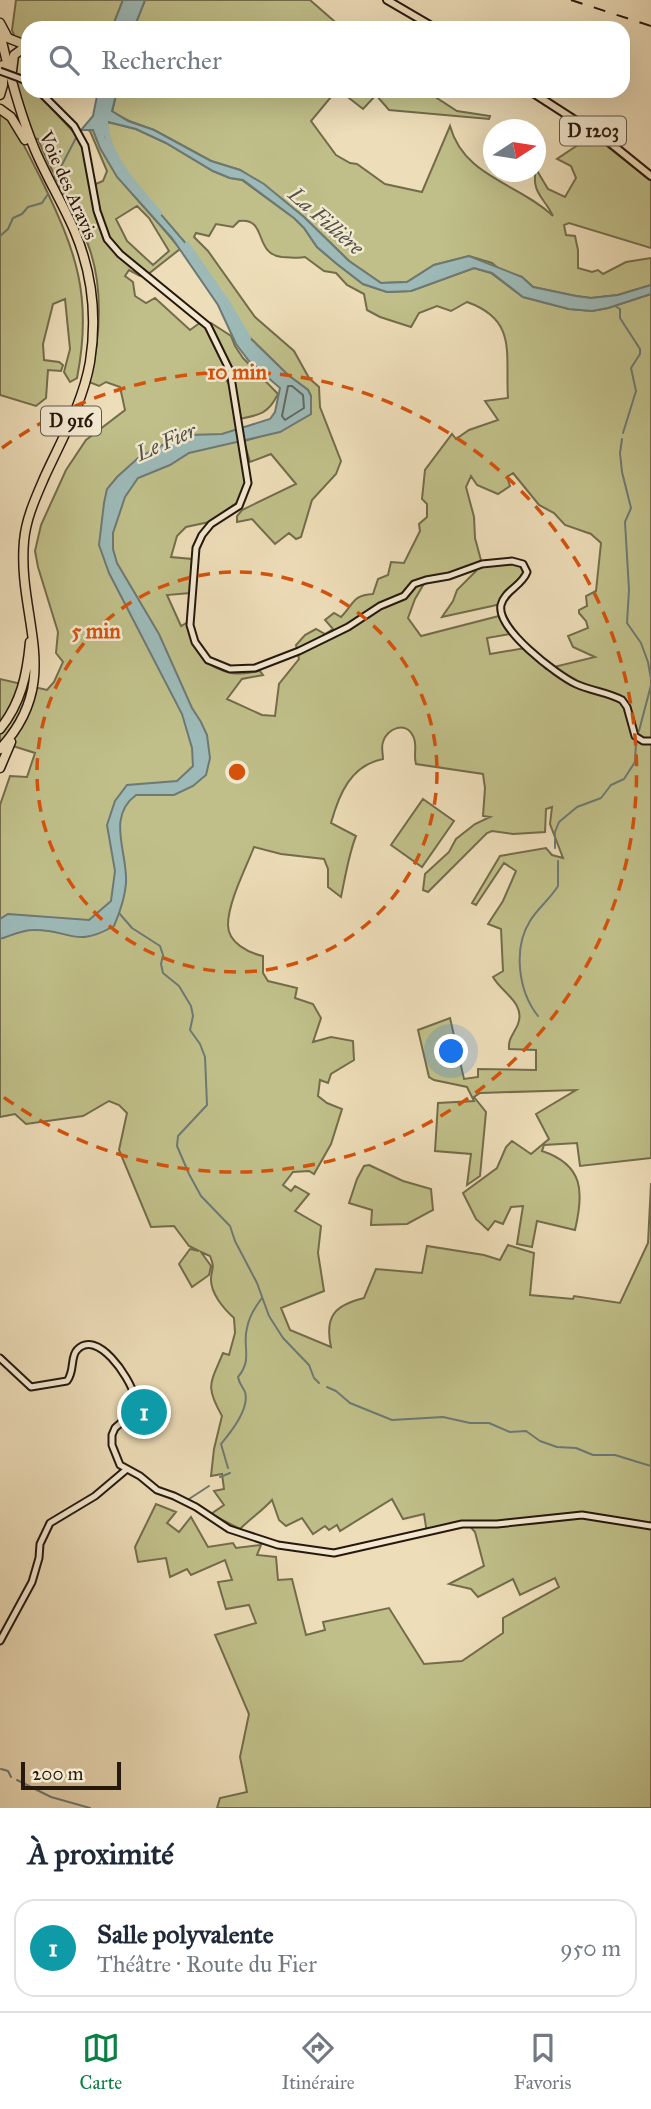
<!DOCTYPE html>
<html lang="fr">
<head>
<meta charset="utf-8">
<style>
	:root { --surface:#fff; --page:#f6f6f7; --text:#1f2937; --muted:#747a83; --line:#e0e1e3; --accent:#0b8043 }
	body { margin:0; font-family:"IM FELL Great Primer",serif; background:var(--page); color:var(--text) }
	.compass { position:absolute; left:483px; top:119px; width:63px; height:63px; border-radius:50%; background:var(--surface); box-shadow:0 7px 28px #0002; rotate:78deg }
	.scale { position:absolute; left:21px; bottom:18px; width:100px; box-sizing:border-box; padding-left:7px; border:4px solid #26180d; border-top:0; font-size:19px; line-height:24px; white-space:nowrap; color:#26180d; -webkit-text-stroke:5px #f3e9d1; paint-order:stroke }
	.you { position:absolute; left:452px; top:1052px; width:24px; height:24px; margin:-18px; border:5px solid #fff; border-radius:50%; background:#1a73e8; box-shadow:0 0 0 10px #1a73e833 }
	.badge { display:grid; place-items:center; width:46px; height:46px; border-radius:50%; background:var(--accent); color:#fff; font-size:23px; font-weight:700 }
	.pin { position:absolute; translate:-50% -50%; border:4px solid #fff; box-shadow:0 2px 7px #0006 }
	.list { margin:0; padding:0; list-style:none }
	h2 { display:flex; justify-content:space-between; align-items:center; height:91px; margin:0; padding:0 28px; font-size:30px }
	h2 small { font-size:23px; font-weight:400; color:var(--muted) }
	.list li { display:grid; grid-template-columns:46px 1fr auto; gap:21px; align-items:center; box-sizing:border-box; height:98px; margin:0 14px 14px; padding:0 14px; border:2px solid var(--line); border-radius:21px }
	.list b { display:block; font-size:26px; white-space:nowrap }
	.list p { margin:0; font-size:23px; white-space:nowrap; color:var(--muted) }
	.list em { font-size:23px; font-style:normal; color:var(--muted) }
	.icon { flex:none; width:38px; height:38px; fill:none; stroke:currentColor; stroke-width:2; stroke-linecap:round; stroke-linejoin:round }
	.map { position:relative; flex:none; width:651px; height:1808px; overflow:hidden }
	.search { position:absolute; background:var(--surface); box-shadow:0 7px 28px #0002; left:21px; right:21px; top:21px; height:77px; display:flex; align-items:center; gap:18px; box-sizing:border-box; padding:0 24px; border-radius:21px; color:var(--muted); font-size:26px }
	.sheet { height:203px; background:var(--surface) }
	nav { display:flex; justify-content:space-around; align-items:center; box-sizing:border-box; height:98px; border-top:2px solid var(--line); background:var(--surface); font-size:19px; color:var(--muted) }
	nav a { display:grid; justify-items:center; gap:4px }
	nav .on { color:var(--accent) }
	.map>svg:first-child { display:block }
	.green { fill:#c0bf89; stroke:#736c4b; stroke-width:2; fill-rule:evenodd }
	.water { fill:#9dbab8; stroke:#6d7974; stroke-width:2 }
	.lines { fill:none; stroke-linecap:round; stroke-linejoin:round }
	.shore { stroke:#626962; stroke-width:2 }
	.stream { stroke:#6d7974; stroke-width:2 }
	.river { stroke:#9dbab8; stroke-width:6 }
	.secondary-casing { stroke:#26180d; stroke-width:9 }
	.primary-casing { stroke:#26180d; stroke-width:10 }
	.highway-casing { stroke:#26180d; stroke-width:11 }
	.secondary { stroke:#f3e9d1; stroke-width:5 }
	.primary { stroke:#edddb8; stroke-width:6 }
	.highway { stroke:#edddb8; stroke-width:8 }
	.rail { stroke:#26180d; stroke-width:2; stroke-dasharray:12 12; stroke-linecap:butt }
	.secondary-bridge-casing { stroke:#26180d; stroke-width:9; stroke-linecap:butt }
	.secondary-bridge { stroke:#f3e9d1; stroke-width:5 }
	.ring { fill:none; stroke:#d5520c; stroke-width:3.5; stroke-dasharray:12 9 }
	.labels { text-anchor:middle; stroke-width:5; stroke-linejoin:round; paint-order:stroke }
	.shield { fill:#f3e9d1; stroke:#645748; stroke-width:2 }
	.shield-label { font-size:18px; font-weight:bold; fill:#26180d }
	.street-label { font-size:19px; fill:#26180d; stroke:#f3e9d1 }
	.water-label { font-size:21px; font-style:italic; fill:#505149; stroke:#f3e9d1 }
	.centre { fill:#d5520c; stroke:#f3e9d1; stroke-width:3.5 }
	.ring-label { font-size:21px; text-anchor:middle; font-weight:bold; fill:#d5520c; stroke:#f3e9d1; stroke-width:5; stroke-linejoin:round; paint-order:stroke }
</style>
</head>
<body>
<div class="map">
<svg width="651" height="1808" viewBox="0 0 651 1808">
	<rect width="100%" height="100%" fill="#edddb8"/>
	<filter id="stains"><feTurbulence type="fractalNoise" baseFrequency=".00286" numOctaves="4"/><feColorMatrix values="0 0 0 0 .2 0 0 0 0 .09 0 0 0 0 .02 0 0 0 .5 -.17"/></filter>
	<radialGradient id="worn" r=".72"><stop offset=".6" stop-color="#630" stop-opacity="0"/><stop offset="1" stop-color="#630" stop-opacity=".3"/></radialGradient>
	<path class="green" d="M 16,0 L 123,0 L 112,28 L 28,28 L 28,45 L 16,41 L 12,30 Z
		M 145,0 L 310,0 L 342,28 L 134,28 Z
		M 15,80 L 28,85 L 28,91 L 47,91 L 40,96 L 81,140 L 91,186 L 103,181 L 107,171 L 90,131 L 86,129 L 93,130 C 109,177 150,210 180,249 L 147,275 L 140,276 L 129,270 L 125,276 L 133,282 L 135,296 L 146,303 L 155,298 L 190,330 L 201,322 C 216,339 223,359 231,380 L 227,381 L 230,386 L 246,475 L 245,486 L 238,502 L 209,522 L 186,527 L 177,536 L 171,557 L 192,559 L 190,593 L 167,595 L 181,626 L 188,622 C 192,648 205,668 232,673 C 240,675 252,672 260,671 L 263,675 L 242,679 L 227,699 L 262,715 L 275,716 L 279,684 L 299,659 L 296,645 L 305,635 L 316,629 L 325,634 L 333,629 L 325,620 L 334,613 L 341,617 C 354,604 352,595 373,594 L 378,579 L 388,575 L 391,562 L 404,563 L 420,531 L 419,524 L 427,517 L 427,504 L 422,499 L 425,470 L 452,434 L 456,439 L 469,430 L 498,420 L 485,401 L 508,398 C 505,354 518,320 467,302 L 451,311 L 437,306 L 419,313 L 411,327 L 380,317 L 367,310 L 364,294 L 347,285 L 336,273 L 324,271 L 305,257 C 297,259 291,257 282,257 C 253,254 268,217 239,221 L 233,227 L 216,224 L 209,236 L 196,233 L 194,237 L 208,251 L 255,317 L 294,351 L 309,378 L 319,387 L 320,407 L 341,461 L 336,474 L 312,500 L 301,537 L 296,539 L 289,533 L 275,544 L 252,519 L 237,522 L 237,516 L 242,510 L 296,484 L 271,454 L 250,462 L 244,441 L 280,431 L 311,414 L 311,396 L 308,390 L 288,375 L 242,330 L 194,253 L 128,178 L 105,136 L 105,129 L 108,122 L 136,129 L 166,143 L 213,171 L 230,178 L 242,180 L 294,218 L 304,228 L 317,247 L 337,264 L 363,284 L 387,292 L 411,291 L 474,268 L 491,273 L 523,297 L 569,309 L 592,311 L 608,308 L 651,294 L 651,1158 L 580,1166 L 577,1143 L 544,1145 L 542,1151 C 584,1165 584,1192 575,1230 L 537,1221 L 532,1247 L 517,1244 L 523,1206 L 511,1207 L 503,1224 L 495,1221 L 488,1230 L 476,1219 L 463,1193 L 497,1168 L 506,1147 L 512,1141 L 531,1154 L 549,1139 L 536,1114 L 576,1090 L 480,1093 L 474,1097 L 486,1112 L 480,1176 L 467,1185 L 471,1154 L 435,1151 L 438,1103 L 474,1101 L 467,1087 L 434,1080 L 429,1077 L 418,1030 L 450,1018 L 464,1079 L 478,1077 L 478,1069 L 536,1070 L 536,1050 L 509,1049 C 508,1038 514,1034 518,1024 C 526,1003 501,992 493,977 L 503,971 L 501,929 L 488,924 L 503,901 L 516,871 L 504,863 L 476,905 L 472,903 L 500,856 L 546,848 L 552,855 L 563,858 L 550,824 L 552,807 L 546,809 L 545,832 L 513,834 L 492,831 L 487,833 L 428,892 L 423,890 L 425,874 L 449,852 L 456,839 L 475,824 L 490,817 L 483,816 L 485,788 L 483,774 L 416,764 C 413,754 418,745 413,736 C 406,721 387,728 383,742 C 381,747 383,754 383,759 C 351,765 339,794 331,823 L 356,836 C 349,853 345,878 341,897 L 328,887 L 328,869 L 324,859 L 281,854 L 254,847 C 246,868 228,902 228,925 C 228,943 249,953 263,956 L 263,973 L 268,981 L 297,988 L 295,998 L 313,1004 L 321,1018 L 313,1042 L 331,1037 L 353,1041 L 354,1060 L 331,1074 L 328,1083 L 320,1080 L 318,1096 L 327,1103 L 342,1109 L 331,1144 L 314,1174 L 309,1171 L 293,1172 L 283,1185 L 291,1191 L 295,1186 L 309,1194 L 295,1211 L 321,1226 L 318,1253 L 324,1291 L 281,1308 L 290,1330 L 331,1347 C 324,1315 336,1305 364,1298 L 376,1269 L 422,1273 L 427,1246 L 484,1255 L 500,1260 L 508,1245 L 534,1253 L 530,1295 L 573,1299 L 574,1296 L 620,1303 L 648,1243 L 651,1183 L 651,1808 L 217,1808 L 220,1798 L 247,1792 L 240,1757 L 249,1714 L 215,1635 L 256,1623 L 249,1605 L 226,1609 L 218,1582 L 232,1580 L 225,1560 L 191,1575 L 187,1569 L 170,1577 L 166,1558 L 138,1562 L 135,1547 L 156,1504 L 176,1512 L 167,1523 L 179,1532 L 191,1517 L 208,1547 L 233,1543 L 236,1548 L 261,1545 L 257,1555 L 276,1557 L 278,1580 L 292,1579 L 306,1635 L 325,1630 L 323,1622 L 389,1608 L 424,1664 L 462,1661 L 503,1633 L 503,1618 L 559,1587 L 555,1578 L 520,1595 L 513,1579 L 478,1597 L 471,1589 L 449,1584 L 484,1566 L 475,1532 L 467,1523 L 427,1533 L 424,1514 L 403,1519 L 392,1499 L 340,1531 L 337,1525 L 329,1530 L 325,1526 L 313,1534 L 302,1518 L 286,1526 L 279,1520 L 272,1500 C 262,1511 251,1518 240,1529 L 211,1514 L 224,1505 L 214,1491 L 224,1489 L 222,1474 L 211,1476 L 214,1449 L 222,1416 C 205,1386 210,1384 223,1353 L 229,1355 L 235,1333 L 234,1318 C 224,1309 210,1293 211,1278 C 212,1267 215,1269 210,1256 L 201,1252 L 211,1266 L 209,1275 L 192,1287 L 179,1264 L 190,1249 L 199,1251 L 189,1246 L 174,1226 L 151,1227 L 119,1150 L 127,1113 L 119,1105 L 109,1101 L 83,1116 L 26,1124 L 15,1114 L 0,1117 L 0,805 L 10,776 L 27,777 L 35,753 L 0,742 L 0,679 L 47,690 L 54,682 L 63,662 L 56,653 L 58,632 L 38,567 L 35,551 L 41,525 L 66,470 L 86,440 L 125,410 L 120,387 L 106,382 L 99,386 L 89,382 C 101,339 104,284 87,242 C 73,207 52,175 38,139 L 34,138 ZM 137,206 L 149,218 L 169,251 L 153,265 L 127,241 L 116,219 ZM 513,473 L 539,505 L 554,513 L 565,525 L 591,534 L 601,543 L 596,591 L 586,596 L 587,606 L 579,610 L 579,613 L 586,621 L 588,628 L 568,636 L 573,647 L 595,657 L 546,669 L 525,648 L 490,654 L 487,638 L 510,634 L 499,616 L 421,636 L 408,618 L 415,599 L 425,582 L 476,567 L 476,571 L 457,590 L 453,601 L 442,617 L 501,604 L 527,572 L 520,562 L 482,564 L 475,538 L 474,517 L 466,487 L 471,476 L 477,485 L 498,494 L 510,486 L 507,477 Z
		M 117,91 L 336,91 L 311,121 L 336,155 L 350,163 L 357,164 L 385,184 L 422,192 L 450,126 C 464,177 518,183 553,216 C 544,197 531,193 536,169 L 548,189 L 565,197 L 576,178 L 571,166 L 557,159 L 593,135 L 651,181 L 651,248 L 569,223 L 564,225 L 566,235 L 575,236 L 578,250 L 578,268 L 592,272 L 598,270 L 603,274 L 626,262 L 651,258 L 651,285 L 618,295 L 591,298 L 576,296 L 533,287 L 522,277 L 499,269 L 492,263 L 469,256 L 434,265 L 407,282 L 381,283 L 349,261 L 304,217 L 252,178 L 240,170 L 211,161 L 154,130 L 129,121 L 112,112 Z
		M 340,91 L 426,91 L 457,111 L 490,116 L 489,119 L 389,110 L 376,95 L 363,109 Z
		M 0,112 L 4,113 C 20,134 29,156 41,179 C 76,251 93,296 77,378 L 70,382 L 64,372 L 70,349 L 65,299 L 53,304 L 43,344 L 44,360 L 59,362 L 63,365 L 61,371 L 48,370 L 46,398 L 36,406 L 0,395 Z
		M 211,323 L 231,336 L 235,346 L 243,358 L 278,394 C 268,414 260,415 239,419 L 234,379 L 229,364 L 209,324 Z
		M 423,799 L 454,821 L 422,867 L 391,845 Z
		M 369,1165 L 403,1181 L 431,1189 L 433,1210 L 407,1224 L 371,1225 L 372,1210 L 349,1203 L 357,1179 L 364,1166 Z"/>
	<path class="water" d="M 123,0 L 145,0 L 134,28 L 112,28 Z
		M 98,91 L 117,91 L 112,111 L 128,121 L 154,130 L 211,161 L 240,170 L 264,184 L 304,217 L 349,261 L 381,283 L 407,282 L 434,265 L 469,256 L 522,277 L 533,287 L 576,296 L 591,298 L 618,295 L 651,285 L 651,294 L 608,308 L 592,311 L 569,309 L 523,297 L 492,273 L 474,268 L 411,291 L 387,292 L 363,284 L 337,264 L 317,247 L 304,228 L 294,218 L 243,180 L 230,178 L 213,171 L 166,143 L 136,129 L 108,122 L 105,129 L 105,136 L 123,170 L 194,253 L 242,330 L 288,375 L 308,390 L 311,396 L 311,414 L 280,432 L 189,453 L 170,465 L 138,478 L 125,497 L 113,533 L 113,549 L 117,563 L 159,634 L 192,708 L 201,722 L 207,735 L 210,758 L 206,775 L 193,786 L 174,795 L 136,795 C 106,817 128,853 126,883 C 125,898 120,912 114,926 C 74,949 70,929 33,930 C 22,930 10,936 0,939 L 0,919 L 8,914 L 89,920 L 111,901 L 115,871 L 107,825 L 115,801 L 127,785 L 177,781 L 193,766 L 192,748 L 182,714 L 109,573 L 99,545 L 104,503 L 107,489 L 117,477 L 138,458 L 170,441 L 188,435 L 222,434 L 270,419 L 275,412 L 280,388 L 249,361 L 236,344 L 218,305 L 172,238 L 117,177 L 100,148 L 93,130 L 81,130 L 93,116 Z"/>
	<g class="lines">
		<path class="shore" d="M 288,386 L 292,386 L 303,395 L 304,408 L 285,420 L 282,416 Z"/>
		<path class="stream" d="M 55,178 L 77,136
			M 0,236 L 8,229 L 13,218 L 22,214 L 28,207 L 42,203 L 48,194
			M 615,306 L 620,309 L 620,318 L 640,349 L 640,354 L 631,368 L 636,391 L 623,433
			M 622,439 L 620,453 L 622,472 L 631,508 L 625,522 L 629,590 L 627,623 L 641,643 L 648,662 L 651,679
			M 639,731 L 651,685
			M 555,848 L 555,832 L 559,822 L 577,807 L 601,798 L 611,785 L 624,779 L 635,762 L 636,742
			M 119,913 L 132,928 L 160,946 L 163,955 L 161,964 L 163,973 L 179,986 L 191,1006 L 193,1016 L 190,1030 L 200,1044 L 205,1057 L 207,1105 L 178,1136 L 177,1146 L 189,1174 L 201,1196 L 230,1226 L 235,1241 L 257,1283 L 269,1316 L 283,1338 L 309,1365 L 314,1378 L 319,1383
			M 538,1016 C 518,991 513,948 530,921 C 538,908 550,899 558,886 L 558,861
			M 327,1387 L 336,1391 L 350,1403 L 392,1420 L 443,1417 L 470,1423 L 489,1423 L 510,1432 L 526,1431 L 540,1441 L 557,1447 L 576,1448 L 593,1455 L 615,1455 L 651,1466
			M 228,1468 L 221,1444 C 230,1433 250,1409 245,1392 C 243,1387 239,1384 238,1377 C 253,1359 242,1347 247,1328 C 249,1316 255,1307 262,1298
			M 220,1477 L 230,1473
			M 189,1499 L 209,1486
			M 1,1769 L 8,1771 L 11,1777
			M 17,1780 L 51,1797 L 90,1808"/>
		<path class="river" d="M 105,122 C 107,157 137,187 159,213
			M 187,245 L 228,304 L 248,338"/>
		<g class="secondary-casing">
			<path id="secondary" d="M 19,78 L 28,82
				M 39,91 L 74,126 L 85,146 L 97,211 L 107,239 L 120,254 L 208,326 L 230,371 L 248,483 L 239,506 L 211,524 L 202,535 L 196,548 L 190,625 L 195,642 L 208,660 L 230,669 L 255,668 L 299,651 L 348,627 L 380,606 L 404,596 L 414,584 L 426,580 L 449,576 L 482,564 L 512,561 L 523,564 L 527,572 C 522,586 504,591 501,605 C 496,629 557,675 576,684 C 591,691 607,692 622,700 L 627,707 L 635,736 L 643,741 L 651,741
				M 0,1358 L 31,1387 L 67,1381 C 75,1371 70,1357 77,1350 C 97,1328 130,1378 134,1395 L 131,1414 L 115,1428 L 112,1435 L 112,1445 L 120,1465 L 140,1476 L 157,1490 L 174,1496 L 196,1507 L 229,1529 L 278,1545 L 334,1553 L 462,1524 L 497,1524 L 582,1515 L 651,1526
				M 0,1641 L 32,1582 L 39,1558 L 40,1544 L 50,1523 L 95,1496 L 127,1469"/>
		</g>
		<g class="primary-casing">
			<path id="primary" d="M 387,0 L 435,28
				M 530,91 L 609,142 L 651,176"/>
		</g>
		<g class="highway-casing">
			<path id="highway" d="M 0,23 L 8,38 L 28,46
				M 0,33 C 9,73 19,112 35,150 C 47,178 63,204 75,232 C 92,273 97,318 90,362 C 83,402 62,439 45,476 C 36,497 26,518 24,541 C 17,619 65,679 0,749
				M 12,71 L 14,55 L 21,50 L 28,49
				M 0,95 L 3,85 L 3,65
				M 0,109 L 11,117 L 25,140
				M 0,729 C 21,703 27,675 30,642
				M 0,768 L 11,742"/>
		</g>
		<use href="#secondary" class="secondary"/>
		<use href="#primary" class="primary"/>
		<use href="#highway" class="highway"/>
		<path class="rail" d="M 571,0 L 651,26"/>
		<g class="secondary-bridge-casing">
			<path id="secondary-bridge" d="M 0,71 L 19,78"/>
		</g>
		<use href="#secondary-bridge" class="secondary-bridge"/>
	</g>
	<g class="ring">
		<circle cx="237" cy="772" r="200"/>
		<path d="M2 448A400 400 0 1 1 2 1096"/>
	</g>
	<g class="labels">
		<g class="shield">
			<rect x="560" y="116.5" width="66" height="29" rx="5"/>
			<rect x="41" y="406.5" width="60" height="29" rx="5"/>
		</g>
		<g class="shield-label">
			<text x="593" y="137">D 1203</text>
			<text x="71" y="427">D 916</text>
		</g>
		<g class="street-label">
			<text transform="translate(69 185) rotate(66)" y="7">Voie des Aravis</text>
		</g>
		<g class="water-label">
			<text transform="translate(326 221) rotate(41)" y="7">La Fillière</text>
			<text transform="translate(166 442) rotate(-24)" y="7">Le Fier</text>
		</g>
	</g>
	<circle cx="237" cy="772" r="10" class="centre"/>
	<g class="ring-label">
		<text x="237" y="379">10 min</text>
		<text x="96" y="638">5 min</text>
	</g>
	<rect width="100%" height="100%" filter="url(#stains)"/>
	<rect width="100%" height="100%" fill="url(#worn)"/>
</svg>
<svg class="compass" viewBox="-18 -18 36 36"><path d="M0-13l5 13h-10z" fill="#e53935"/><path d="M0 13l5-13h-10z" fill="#747a83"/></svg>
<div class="scale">200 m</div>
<div class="you"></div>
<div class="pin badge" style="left:144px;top:1412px;background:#0f9aa8">1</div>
<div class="search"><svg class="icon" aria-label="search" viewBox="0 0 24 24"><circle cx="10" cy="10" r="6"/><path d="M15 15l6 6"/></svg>Rechercher</div>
</div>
<section class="sheet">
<h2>À proximité<small></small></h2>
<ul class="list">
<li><span class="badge" style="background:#0f9aa8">1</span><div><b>Salle polyvalente</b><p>Théâtre · Route du Fier</p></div><em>950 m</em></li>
</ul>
</section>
<nav>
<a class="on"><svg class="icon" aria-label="map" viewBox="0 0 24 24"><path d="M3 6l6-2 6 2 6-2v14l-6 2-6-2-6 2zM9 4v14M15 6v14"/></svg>Carte</a>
<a><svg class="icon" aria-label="directions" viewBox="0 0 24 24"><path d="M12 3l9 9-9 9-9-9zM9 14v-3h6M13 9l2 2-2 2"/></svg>Itinéraire</a>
<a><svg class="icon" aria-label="saved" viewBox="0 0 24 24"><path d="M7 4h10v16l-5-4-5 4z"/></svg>Favoris</a>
</nav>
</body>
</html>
